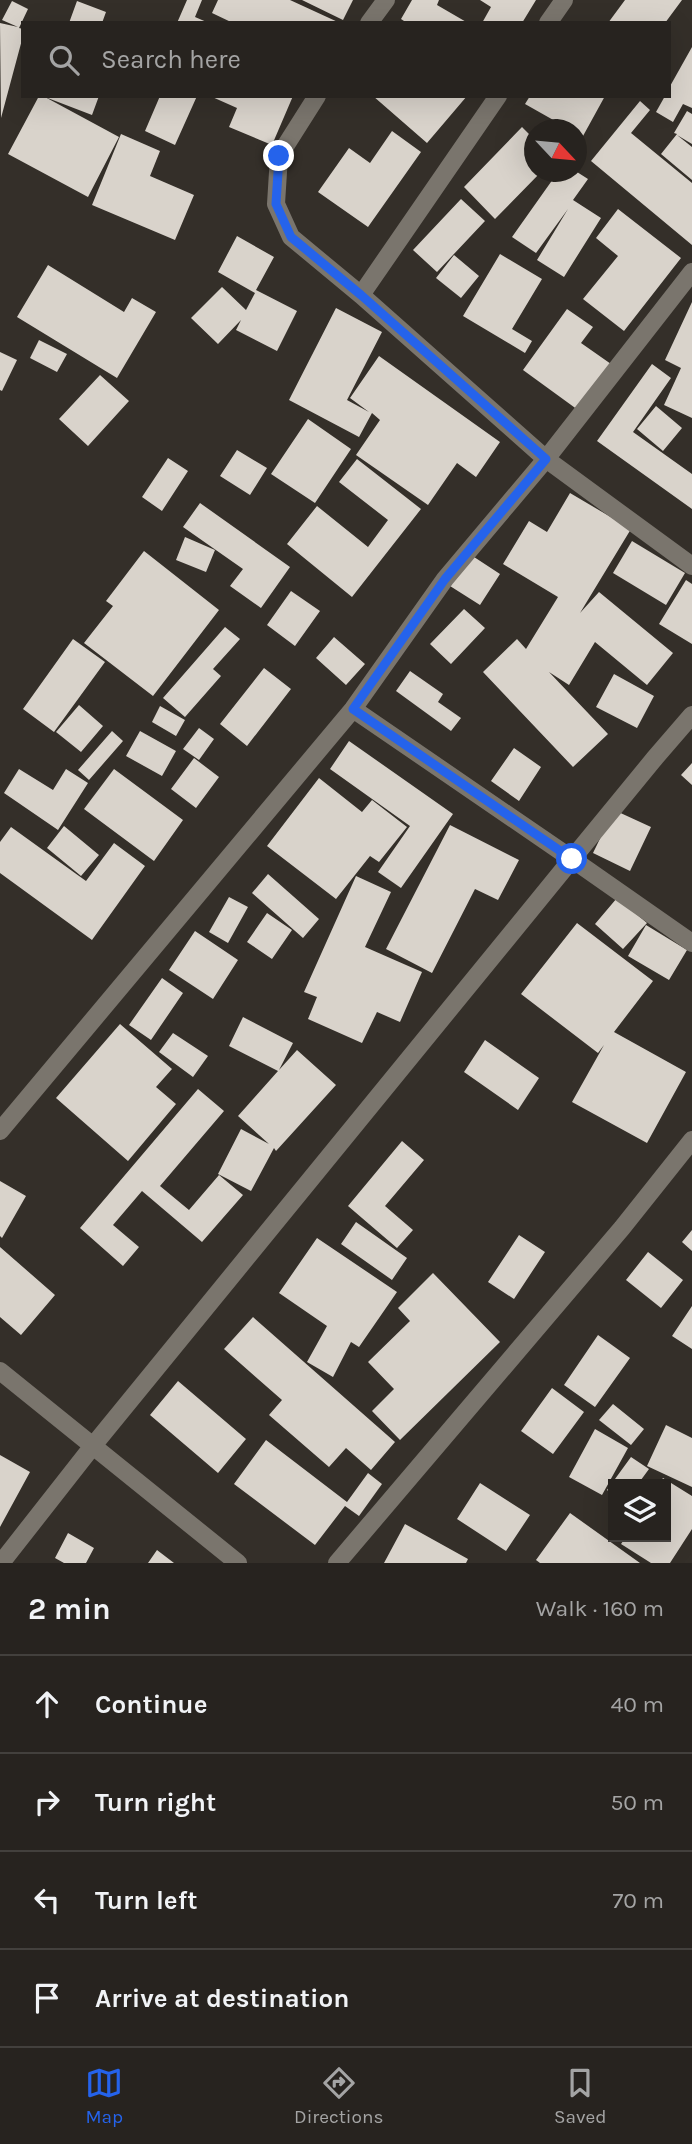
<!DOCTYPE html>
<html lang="en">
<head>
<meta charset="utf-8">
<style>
	:root { --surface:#27231f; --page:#332f2c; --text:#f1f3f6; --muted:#a4a4a4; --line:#43403d; --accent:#2563eb }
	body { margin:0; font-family:Karla,sans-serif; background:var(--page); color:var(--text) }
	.controls { position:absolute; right:21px; bottom:21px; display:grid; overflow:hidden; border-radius:0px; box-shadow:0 7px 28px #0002 }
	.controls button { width:63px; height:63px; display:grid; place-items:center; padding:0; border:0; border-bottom:2px solid var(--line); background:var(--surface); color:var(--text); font:35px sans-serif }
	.compass { position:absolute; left:524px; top:119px; width:63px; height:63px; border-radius:50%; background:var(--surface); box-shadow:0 7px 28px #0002; rotate:116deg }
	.stop { position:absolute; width:21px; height:21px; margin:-16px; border:5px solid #2563eb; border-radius:50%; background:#fff }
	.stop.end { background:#2563eb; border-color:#fff; box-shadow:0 2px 7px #0008 }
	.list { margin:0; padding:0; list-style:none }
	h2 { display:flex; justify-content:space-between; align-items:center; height:91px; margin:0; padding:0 28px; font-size:30px }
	h2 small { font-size:23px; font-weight:400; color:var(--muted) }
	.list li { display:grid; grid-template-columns:46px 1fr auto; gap:21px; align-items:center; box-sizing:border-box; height:98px; padding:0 28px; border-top:2px solid var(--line) }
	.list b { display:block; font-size:26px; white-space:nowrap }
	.list em { font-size:23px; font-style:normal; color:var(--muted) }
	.icon { flex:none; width:38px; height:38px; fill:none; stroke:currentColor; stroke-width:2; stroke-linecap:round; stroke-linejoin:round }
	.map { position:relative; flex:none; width:692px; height:1563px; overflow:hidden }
	.search { position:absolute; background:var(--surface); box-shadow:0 7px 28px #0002; left:21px; right:21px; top:21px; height:77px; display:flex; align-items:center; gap:18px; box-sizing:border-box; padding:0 24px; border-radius:0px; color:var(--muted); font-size:26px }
	.sheet { height:483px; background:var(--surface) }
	nav { display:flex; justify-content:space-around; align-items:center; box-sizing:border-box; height:98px; border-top:2px solid var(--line); background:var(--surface); font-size:19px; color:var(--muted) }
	nav a { display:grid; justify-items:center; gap:4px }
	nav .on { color:var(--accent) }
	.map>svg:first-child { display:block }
	.building { fill:#d9d3cb }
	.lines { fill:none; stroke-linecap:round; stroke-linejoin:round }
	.minor { stroke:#7a756d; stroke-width:18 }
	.route { stroke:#2563eb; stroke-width:9 }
</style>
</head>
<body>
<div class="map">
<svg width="692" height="1563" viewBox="0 0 692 1563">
	<rect width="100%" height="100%" fill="#342f29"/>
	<path class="building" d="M 187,0 L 202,0 L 195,17 L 209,23 L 177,23 Z
		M 218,0 L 290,0 L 340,23 L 233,23 L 212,13 Z
		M 302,0 L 353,0 L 343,20 Z
		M 412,0 L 439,0 L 437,5 L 468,23 L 407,23 L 401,19 Z
		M 480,0 L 536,0 L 522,23 L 482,23 L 491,7 Z
		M 625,0 L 682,0 L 665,23 L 608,23 Z
		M 12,1 L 28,9 L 19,28 L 23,29 L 23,36 L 1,118 L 0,23 L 18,27 L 2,20 Z
		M 77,1 L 106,12 L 102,23 L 69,23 Z
		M 692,47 L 692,108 L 683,104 L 673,122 L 656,112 L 665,96 L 669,96 L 669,88 Z
		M 39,96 L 99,96 L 92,115 L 45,97 L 119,137 L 88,197 L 8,154 Z
		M 160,96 L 197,96 L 175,145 L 145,131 Z
		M 210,96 L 293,96 L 272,145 L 229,127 L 237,108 Z
		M 373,96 L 467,96 L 427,143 Z
		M 530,96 L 605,96 L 583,136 L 577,132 L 577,130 L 571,130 L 525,104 Z
		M 640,101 L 650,110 L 631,133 L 692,183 L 692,245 L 591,161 Z
		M 687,111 L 692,114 L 692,144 L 677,135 L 692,147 L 692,180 L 661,154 L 677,134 L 674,133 Z
		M 522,127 L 534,139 L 534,172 L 541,172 L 495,219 L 464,187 Z
		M 392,131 L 421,152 L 368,227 L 318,192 L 349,148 L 370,163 Z
		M 121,134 L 160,151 L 150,176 L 194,195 L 175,240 L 92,205 Z
		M 558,172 L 577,172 L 588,179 L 573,200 L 601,218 L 564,277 L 537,260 L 568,209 L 536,253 L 512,237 Z
		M 461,199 L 485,221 L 437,272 L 413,250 Z
		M 618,209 L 681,258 L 624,331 L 583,299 L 618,256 L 596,238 Z
		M 237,236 L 274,257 L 256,290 L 297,311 L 277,351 L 236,330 L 241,320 L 218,344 L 191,318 L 222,287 L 246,310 L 255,293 L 218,272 Z
		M 500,254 L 542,279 L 512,329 L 532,341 L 525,353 L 463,316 Z
		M 454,255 L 479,276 L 461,298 L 436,278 Z
		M 48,265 L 124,312 L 132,298 L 156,312 L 117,378 L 17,317 Z
		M 692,302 L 692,418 L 664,405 L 681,368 L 665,360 Z
		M 336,308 L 382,332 L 347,400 L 369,412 L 350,398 L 379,356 L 500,442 L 476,477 L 457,463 L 428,505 L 356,455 L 380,420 L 372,413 L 359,437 L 289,400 Z
		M 567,309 L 593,327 L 581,343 L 611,364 L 578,410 L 523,370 Z
		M 39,340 L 67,354 L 57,372 L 30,358 Z
		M 0,352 L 17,360 L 2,391 L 0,390 Z
		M 652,364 L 671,378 L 633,432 L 692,474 L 692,509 L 597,441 Z
		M 100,375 L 129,401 L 88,446 L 59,419 Z
		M 656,406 L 682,428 L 663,451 L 637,429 Z
		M 308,419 L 351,449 L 315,503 L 271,474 Z
		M 237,450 L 267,468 L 250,495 L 220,476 Z
		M 168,458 L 188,471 L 162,511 L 142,497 Z
		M 357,459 L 421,509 L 352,597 L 287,544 L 317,506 L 368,547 L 388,520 L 339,482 Z
		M 570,493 L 631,529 L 580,613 L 599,592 L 673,653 L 647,685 L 595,642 L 569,685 L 549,672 L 608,734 L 573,767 L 483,672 L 517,639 L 526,649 L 558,597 L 503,564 L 529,521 L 547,532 Z
		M 200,503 L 290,567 L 261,608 L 230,586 L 243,569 L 183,527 Z
		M 185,537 L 215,550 L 206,572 L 176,560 Z
		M 632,541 L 685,573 L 666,605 L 613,573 Z
		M 144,551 L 219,610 L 153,696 L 84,643 L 113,606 L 106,601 Z
		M 471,555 L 500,574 L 480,605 L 450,586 Z
		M 686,580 L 692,584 L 692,644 L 659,624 Z
		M 291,591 L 320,611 L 295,646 L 267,625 Z
		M 464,609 L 485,628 L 451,664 L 430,644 Z
		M 225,627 L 240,639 L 213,669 L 221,676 L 185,717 L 163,698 Z
		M 334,637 L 365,664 L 346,685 L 316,658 Z
		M 73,639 L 105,662 L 54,732 L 23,709 Z
		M 264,668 L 291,689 L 247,746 L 220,724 Z
		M 410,671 L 443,694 L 438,702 L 461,718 L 451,731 L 396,691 Z
		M 614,674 L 654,696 L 637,728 L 596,707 Z
		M 79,705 L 103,726 L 81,752 L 56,732 Z
		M 160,706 L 185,720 L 176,736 L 152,722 Z
		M 199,728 L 214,739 L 199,760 L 183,749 Z
		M 112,731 L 123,741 L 89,780 L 78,770 Z
		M 140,731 L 176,751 L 162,776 L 126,756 Z
		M 349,741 L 453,814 L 401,888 L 378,872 L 410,826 L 330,769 Z
		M 514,748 L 541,767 L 519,801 L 491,781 Z
		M 194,758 L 219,777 L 196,808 L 171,789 Z
		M 692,763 L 692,785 L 681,775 Z
		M 19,769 L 53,790 L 66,769 L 88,783 L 58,830 L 4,793 Z
		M 114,769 L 183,820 L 154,861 L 84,809 Z
		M 319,778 L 362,812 L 372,800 L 407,827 L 379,862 L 370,856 L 336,899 L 267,846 Z
		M 614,810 L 651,827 L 630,871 L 593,853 Z
		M 450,825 L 519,860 L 498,900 L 475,889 L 432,973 L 386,949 Z
		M 64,826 L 99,855 L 81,876 L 47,848 Z
		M 11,827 L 86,881 L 114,843 L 145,866 L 92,940 L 0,873 L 0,842 Z
		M 268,874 L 319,919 L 303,938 L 252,893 Z
		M 356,876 L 391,892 L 365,947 L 422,972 L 400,1022 L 377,1012 L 362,1043 L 308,1019 L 317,997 L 304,992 Z
		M 229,897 L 248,907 L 228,943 L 209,932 Z
		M 617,898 L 647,923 L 623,949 L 595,924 Z
		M 267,913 L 292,930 L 272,959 L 247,942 Z
		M 577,923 L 653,981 L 614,1032 L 686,1072 L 647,1143 L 572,1102 L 604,1045 L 598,1053 L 521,994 Z
		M 646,925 L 687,950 L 669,980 L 628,956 Z
		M 195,931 L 238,960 L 213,999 L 169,970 Z
		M 162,978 L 183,993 L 151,1040 L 129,1025 Z
		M 243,1017 L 293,1043 L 279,1070 L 297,1050 L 336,1085 L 276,1151 L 274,1148 L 251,1191 L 218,1174 L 241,1129 L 269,1144 L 238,1116 L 278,1071 L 229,1046 Z
		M 120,1024 L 172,1069 L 156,1087 L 176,1104 L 128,1161 L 56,1098 Z
		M 173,1033 L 208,1056 L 193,1077 L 159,1052 Z
		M 485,1040 L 539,1078 L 518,1110 L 464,1072 Z
		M 198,1089 L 224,1111 L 160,1186 L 189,1210 L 219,1175 L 243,1195 L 202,1242 L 142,1191 L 113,1225 L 139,1247 L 123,1266 L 80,1228 Z
		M 402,1141 L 424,1160 L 385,1206 L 413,1230 L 397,1248 L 348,1206 Z
		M 0,1181 L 26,1196 L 2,1238 L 0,1236 Z
		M 356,1222 L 407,1258 L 392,1280 L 341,1244 Z
		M 692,1230 L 692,1251 L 682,1242 Z
		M 519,1235 L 545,1252 L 514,1299 L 488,1282 Z
		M 317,1238 L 397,1292 L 359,1347 L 351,1342 L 333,1377 L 307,1362 L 327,1326 L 279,1293 Z
		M 0,1247 L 55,1295 L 21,1335 L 0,1317 Z
		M 648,1252 L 683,1280 L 661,1308 L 626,1280 Z
		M 433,1273 L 500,1342 L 400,1440 L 372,1411 L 394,1389 L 368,1362 L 410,1321 L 398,1308 Z
		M 692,1306 L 692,1349 L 672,1336 Z
		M 253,1317 L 395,1442 L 371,1470 L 346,1448 L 329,1467 L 269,1415 L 282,1400 L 224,1349 Z
		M 598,1335 L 630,1358 L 595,1407 L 564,1385 Z
		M 178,1381 L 246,1439 L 218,1473 L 150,1415 Z
		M 552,1388 L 584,1412 L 553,1454 L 521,1431 Z
		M 613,1404 L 644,1429 L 631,1445 L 599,1420 Z
		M 666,1425 L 692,1438 L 692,1487 L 647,1466 Z
		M 595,1429 L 628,1448 L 602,1495 L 569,1477 Z
		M 266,1440 L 347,1502 L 368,1473 L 382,1484 L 359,1516 L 345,1506 L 315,1545 L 234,1484 Z
		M 0,1455 L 30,1472 L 0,1527 Z
		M 631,1457 L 649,1469 L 638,1484 L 613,1484 L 613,1495 L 607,1490 Z
		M 663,1478 L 692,1496 L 692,1529 L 670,1563 L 651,1563 L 621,1544 L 626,1537 L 666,1537 L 666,1484 L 659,1484 Z
		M 480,1483 L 530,1515 L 506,1551 L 457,1519 Z
		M 570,1513 L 640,1563 L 540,1563 L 536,1560 Z
		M 405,1524 L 468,1559 L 466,1563 L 384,1563 Z
		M 68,1533 L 94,1548 L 86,1563 L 64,1563 L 55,1558 Z
		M 157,1550 L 174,1563 L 148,1563 Z"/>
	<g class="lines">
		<path class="minor" d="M 369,23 L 386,0
			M 548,23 L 564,0
			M 317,96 L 279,156 L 276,204 L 291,237 L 361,295 L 546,459 L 692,566
			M 361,295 L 498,96
			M 692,715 L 654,759 L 572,859 L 692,943
			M 0,1131 L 353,709 L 445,579 L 546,459 L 692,272
			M 0,1371 L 238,1563
			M 1,1563 L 92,1447 L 572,859 L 353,709
			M 337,1563 L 622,1228 L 692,1140"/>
	</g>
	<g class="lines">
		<path class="route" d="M 279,156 L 276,204 L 291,237 L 361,295 L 546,459 L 445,579 L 353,709 L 572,859"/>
	</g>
</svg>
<div class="controls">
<button><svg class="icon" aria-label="layers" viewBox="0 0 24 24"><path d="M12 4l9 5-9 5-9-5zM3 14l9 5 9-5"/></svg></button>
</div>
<svg class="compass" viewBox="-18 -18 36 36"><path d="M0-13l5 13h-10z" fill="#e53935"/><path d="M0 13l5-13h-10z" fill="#a4a4a4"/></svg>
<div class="stop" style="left:572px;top:859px"></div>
<div class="stop end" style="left:279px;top:156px"></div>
<div class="search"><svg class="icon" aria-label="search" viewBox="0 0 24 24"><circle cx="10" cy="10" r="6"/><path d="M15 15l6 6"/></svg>Search here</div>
</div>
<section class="sheet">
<h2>2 min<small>Walk · 160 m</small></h2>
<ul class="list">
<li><svg class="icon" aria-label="ahead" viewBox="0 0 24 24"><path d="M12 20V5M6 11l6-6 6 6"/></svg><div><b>Continue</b></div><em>40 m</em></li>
<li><svg class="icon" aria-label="right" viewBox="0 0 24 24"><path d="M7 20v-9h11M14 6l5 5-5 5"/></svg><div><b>Turn right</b></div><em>50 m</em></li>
<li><svg class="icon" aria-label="left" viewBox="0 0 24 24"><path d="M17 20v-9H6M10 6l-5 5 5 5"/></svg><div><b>Turn left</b></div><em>70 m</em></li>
<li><svg class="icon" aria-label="arrive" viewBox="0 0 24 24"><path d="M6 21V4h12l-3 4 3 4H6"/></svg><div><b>Arrive at destination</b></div></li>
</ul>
</section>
<nav>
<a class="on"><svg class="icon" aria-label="map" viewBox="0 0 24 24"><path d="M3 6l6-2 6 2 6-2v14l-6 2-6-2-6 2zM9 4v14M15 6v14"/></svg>Map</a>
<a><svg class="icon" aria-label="directions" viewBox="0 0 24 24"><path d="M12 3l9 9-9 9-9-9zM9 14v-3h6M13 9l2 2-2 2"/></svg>Directions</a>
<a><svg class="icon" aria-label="saved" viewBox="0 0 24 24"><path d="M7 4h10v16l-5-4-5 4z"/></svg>Saved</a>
</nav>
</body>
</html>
